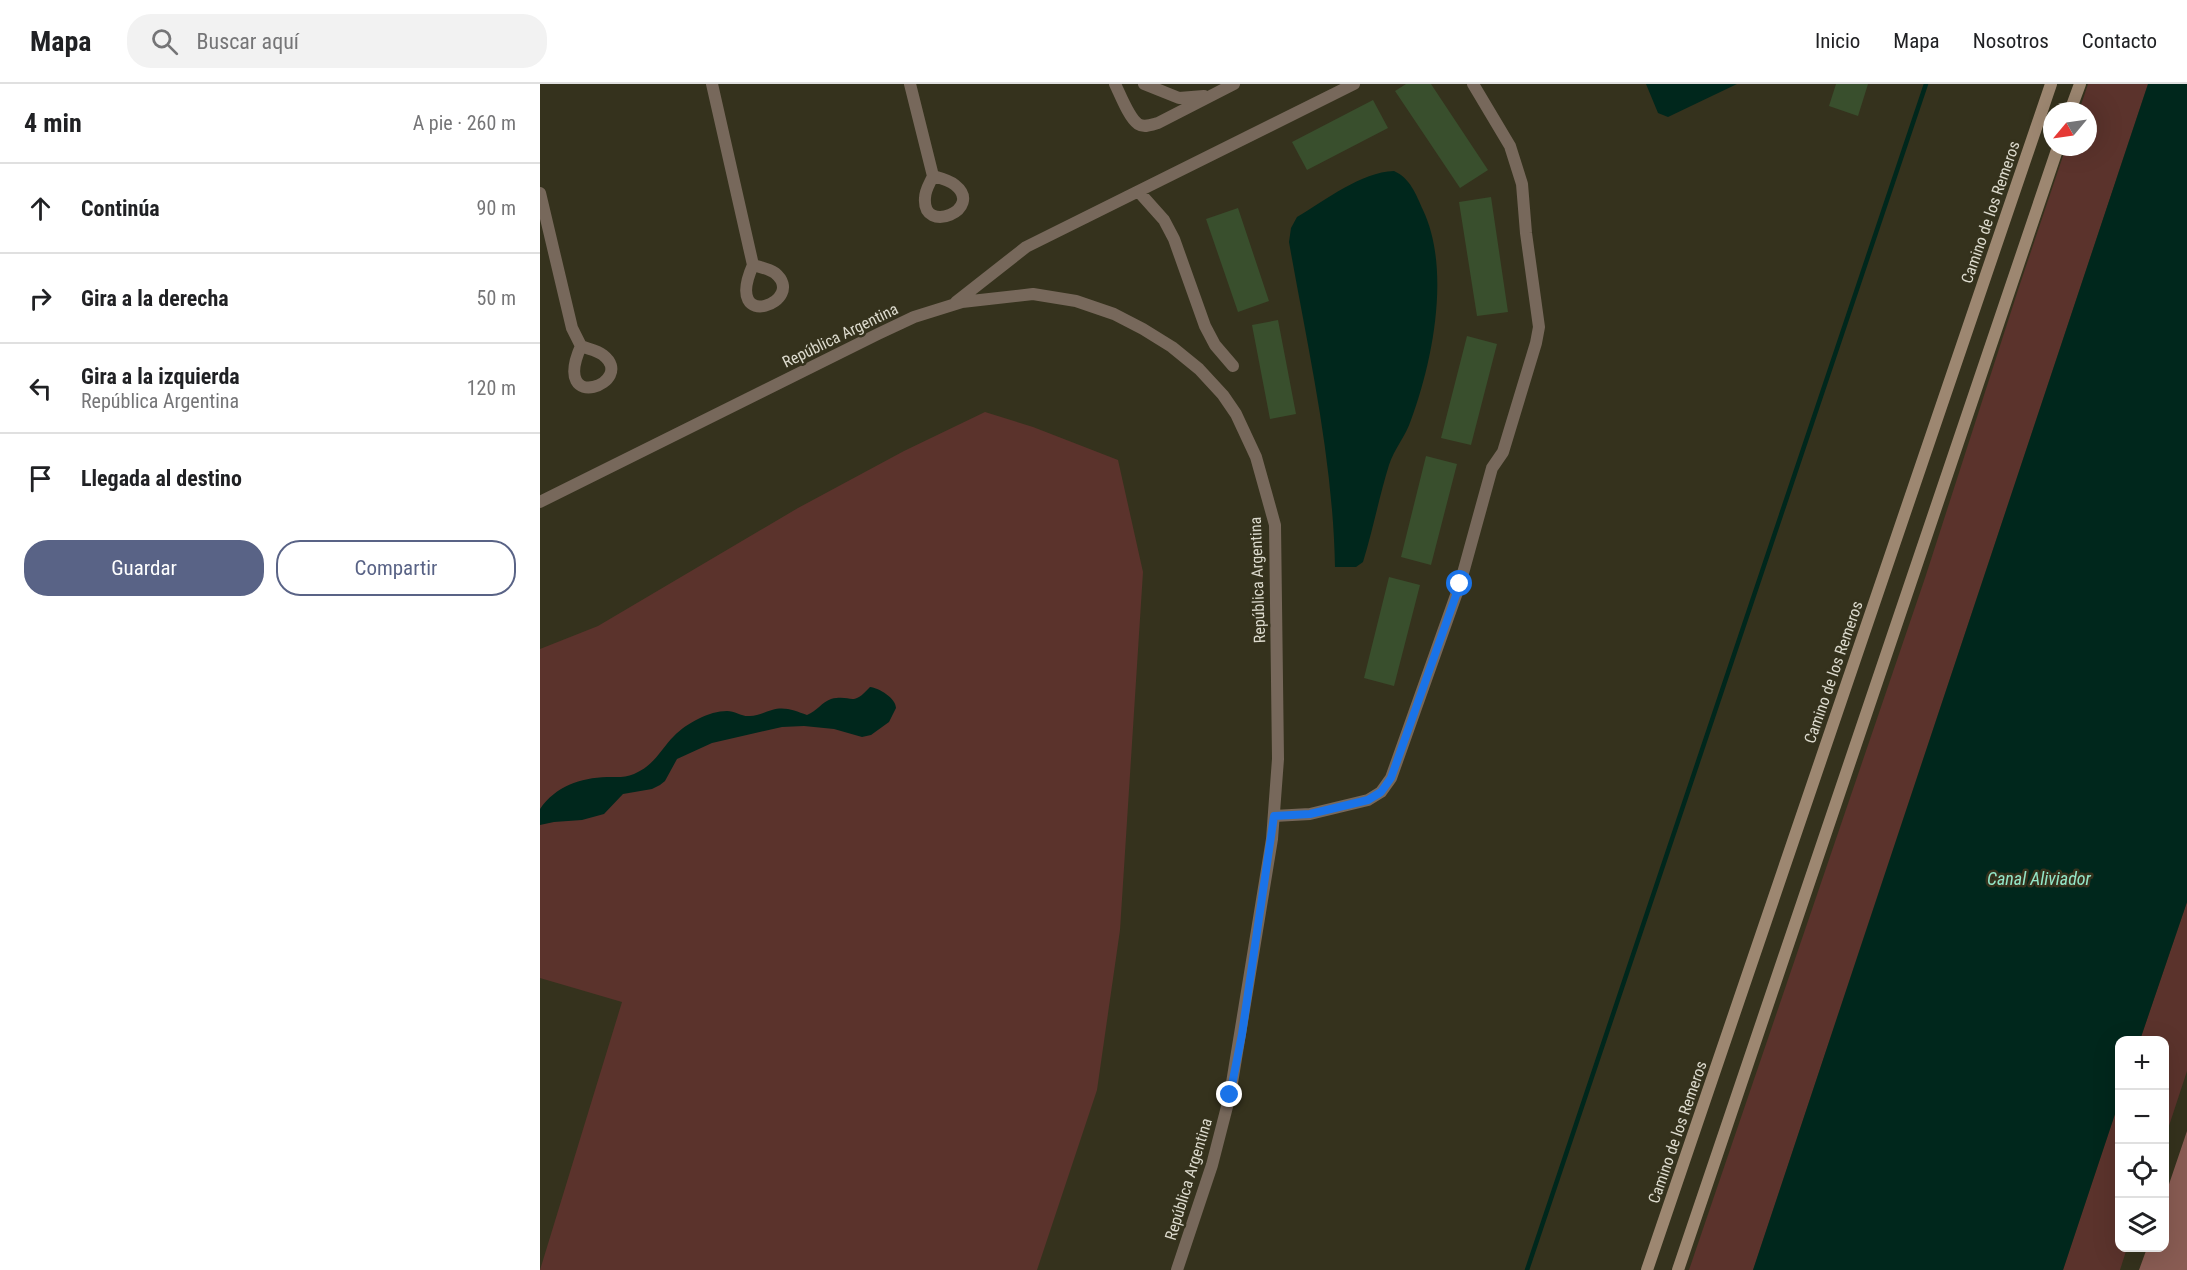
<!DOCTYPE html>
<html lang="es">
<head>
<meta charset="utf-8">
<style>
	:root { --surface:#fff; --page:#f2f2f2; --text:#202124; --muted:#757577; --line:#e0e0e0; --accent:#596386 }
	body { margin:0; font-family:"Roboto Condensed",sans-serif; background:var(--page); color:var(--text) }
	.controls { position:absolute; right:18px; bottom:18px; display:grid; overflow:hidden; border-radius:12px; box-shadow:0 6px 24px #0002 }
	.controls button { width:54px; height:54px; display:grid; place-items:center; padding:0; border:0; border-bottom:2px solid var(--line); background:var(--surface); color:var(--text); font:30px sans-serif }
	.compass { position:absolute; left:1503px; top:18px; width:54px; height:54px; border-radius:50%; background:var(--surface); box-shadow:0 6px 24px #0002; rotate:241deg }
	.stop { position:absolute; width:18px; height:18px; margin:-14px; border:4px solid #1a73e8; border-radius:50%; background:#fff }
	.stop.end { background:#1a73e8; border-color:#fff; box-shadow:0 2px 6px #0008 }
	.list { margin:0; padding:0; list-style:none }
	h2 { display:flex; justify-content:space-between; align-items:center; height:78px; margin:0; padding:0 24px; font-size:26px }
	h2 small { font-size:20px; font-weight:400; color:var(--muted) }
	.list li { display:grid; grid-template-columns:39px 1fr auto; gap:18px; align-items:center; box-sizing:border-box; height:90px; padding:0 24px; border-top:2px solid var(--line) }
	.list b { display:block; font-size:22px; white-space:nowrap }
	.list p { margin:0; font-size:20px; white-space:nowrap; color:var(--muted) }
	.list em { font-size:20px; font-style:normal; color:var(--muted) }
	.actions { display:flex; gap:12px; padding:18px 24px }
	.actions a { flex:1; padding:14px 0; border:2px solid var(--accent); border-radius:24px; text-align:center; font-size:21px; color:var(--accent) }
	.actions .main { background:var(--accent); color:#fff }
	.icon { flex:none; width:33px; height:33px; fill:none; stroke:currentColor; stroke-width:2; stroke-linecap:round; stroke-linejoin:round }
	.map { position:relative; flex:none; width:1647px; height:1186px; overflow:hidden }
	header { display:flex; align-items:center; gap:36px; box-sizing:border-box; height:84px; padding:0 30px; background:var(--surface); border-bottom:2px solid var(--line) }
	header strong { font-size:28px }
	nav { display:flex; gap:33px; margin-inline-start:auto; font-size:21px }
	.search { width:420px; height:54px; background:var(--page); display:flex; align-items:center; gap:15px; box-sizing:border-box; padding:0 21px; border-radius:24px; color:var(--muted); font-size:22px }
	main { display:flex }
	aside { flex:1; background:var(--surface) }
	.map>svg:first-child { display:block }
	.green { fill:#5b332c }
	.forest { fill:#895c53 }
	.water { fill:#00271c }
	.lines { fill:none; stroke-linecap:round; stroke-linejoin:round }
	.stream { stroke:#00271c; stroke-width:4.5 }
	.building { fill:#394f2d }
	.minor { stroke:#77685b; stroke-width:12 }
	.secondary { stroke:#9d8771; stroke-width:12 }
	.route { stroke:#1a73e8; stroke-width:8 }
	.labels { text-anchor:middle; stroke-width:5; stroke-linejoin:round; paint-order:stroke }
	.street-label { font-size:16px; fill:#dcdacd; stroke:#35321d }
	.water-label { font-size:18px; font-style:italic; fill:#94e7c9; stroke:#35321d }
</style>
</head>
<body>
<header>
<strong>Mapa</strong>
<div class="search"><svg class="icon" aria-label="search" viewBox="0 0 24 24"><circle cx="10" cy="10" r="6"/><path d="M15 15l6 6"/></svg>Buscar aquí</div>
<nav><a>Inicio</a><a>Mapa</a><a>Nosotros</a><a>Contacto</a></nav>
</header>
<main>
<aside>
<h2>4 min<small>A pie · 260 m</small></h2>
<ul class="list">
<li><svg class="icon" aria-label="ahead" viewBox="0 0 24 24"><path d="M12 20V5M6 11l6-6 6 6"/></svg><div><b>Continúa</b></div><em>90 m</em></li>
<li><svg class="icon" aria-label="right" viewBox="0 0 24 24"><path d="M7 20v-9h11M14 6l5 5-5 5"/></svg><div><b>Gira a la derecha</b></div><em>50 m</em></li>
<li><svg class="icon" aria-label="left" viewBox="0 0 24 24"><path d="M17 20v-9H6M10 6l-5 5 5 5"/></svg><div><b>Gira a la izquierda</b><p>República Argentina</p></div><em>120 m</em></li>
<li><svg class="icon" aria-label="arrive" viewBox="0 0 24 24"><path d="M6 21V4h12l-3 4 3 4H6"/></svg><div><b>Llegada al destino</b></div></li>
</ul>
<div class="actions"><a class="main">Guardar</a><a>Compartir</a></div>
</aside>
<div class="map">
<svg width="1647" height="1186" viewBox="0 0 1647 1186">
	<rect width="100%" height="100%" fill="#35321d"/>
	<path class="green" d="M 1548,0 L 1608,0 L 1213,1186 L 1149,1186 L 1385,494 L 1479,203 L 1526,63 L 1548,63 L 1548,27 L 1539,27 Z
		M 445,328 L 493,343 L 578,376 L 603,488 L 580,846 L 557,1006 L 497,1186 L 0,1186 L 82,918 L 0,894 L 0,565 L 58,542 L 258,424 L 364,367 Z
		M 1647,818 L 1647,987 L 1625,1054 L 1624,956 L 1600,956 Z
		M 1579,1018 L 1580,1164 L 1587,1164 L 1580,1186 L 1523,1186 Z"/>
	<path class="forest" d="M 1647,1047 L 1647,1186 L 1599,1186 L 1607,1164 L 1624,1164 L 1625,1112 Z"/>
	<path class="water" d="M 1106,0 L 1197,0 L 1128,33 L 1118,29 Z
		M 1608,0 L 1647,0 L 1647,818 L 1600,956 L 1580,956 L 1579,1018 L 1523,1186 L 1213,1186 Z
		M 854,87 C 870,94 876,110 883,126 C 911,185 893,277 871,336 C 866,352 854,365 849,381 C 839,413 833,446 823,478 L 816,483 L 795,483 C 793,373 768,266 749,158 L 751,144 L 757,133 C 786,116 821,88 854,87 Z
		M 330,603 C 339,604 356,614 356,624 L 349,638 L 331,651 L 322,653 L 294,645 L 264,642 L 242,643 L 172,659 L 137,675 L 125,697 L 120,701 L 112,705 L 83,710 L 64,730 L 42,736 L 14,738 L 0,741 L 0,725 C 16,702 40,694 67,693 C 77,693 85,694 94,690 C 115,681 120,666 134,652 C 147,639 169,627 187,627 C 195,627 202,633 210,632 C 217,632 225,628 232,626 C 245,622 255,627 267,631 C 277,627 282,618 291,615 C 313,610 311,624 330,603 Z"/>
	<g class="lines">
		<path class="stream" d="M 987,1186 L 1386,0"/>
	</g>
	<path class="building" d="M 866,0 L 891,0 L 948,86 L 920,104 L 855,7 Z
		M 1296,0 L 1328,0 L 1318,32 L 1289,22 Z
		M 833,16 L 848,44 L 767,86 L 752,58 Z
		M 951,113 L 968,228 L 937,232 L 919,118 Z
		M 698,124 L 729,217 L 698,228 L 666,135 Z
		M 738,236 L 756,330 L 730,335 L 712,241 Z
		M 927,252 L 957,260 L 931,361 L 901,354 Z
		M 886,372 L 917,380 L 891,481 L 861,473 Z
		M 849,493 L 880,501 L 854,602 L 824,594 Z"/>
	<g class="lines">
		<path class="minor" d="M 172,0 L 213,181
			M 370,0 L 393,92
			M 575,0 C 580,10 589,34 598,40 C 604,44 611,41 618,39 L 694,0
			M 604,0 L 639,14 L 664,12
			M 393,92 C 400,94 409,96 415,101 C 445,125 382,152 385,114 C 385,106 390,99 393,92 Z
			M 599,108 L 624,136 L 634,155 L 665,242 L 675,261 L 693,282
			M 0,109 L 32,244 L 41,262
			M 213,181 C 220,183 229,185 235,189 C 269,217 182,251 213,181 Z
			M 416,218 L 486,163 L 814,0
			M 41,262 C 48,265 57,266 63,271 C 98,298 10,332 41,262 Z
			M 0,418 L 338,250 L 374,233 L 422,218 L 493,210 L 536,217 L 574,230 L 603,245 L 632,263 L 659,285 L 683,311 L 696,330 L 716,373 L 735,441 L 738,675 L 732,755 L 690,1011 L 672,1081 L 637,1186
			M 734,732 L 770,730 L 828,716 L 841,708 L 851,694 L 920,500 L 952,384 L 963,368 L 996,259 L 999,243 L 986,149 L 982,100 L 970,62 L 933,0"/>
		<path class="secondary" d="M 1530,27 L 1540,0
			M 1107,1186 L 1511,0
			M 1138,1186 L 1518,63"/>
	</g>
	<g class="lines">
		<path class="route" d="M 690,1011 L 702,950 L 734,732 L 770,730 L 828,716 L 841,708 L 851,694 L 920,500"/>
	</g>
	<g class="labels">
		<g class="street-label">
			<text transform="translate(1450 128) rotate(-71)" y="6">Camino de los Remeros</text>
			<text transform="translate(300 251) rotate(-26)" y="6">República Argentina</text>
			<text transform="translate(717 496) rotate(-92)" y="6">República Argentina</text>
			<text transform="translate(1293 588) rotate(-71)" y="6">Camino de los Remeros</text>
			<text transform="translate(1137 1048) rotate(-71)" y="6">Camino de los Remeros</text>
			<text transform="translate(648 1095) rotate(-73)" y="6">República Argentina</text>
		</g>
		<g class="water-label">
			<text x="1499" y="801">Canal Aliviador</text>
		</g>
	</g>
</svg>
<div class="controls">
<button>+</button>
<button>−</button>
<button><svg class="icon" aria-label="locate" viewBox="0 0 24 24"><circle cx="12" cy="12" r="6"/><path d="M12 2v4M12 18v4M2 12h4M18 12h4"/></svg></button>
<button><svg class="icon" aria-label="layers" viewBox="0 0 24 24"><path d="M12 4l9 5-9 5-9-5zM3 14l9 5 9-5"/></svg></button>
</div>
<svg class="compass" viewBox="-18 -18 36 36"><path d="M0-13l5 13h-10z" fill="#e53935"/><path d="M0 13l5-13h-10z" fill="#757577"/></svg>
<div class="stop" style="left:920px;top:500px"></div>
<div class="stop end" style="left:690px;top:1011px"></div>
</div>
</main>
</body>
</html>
